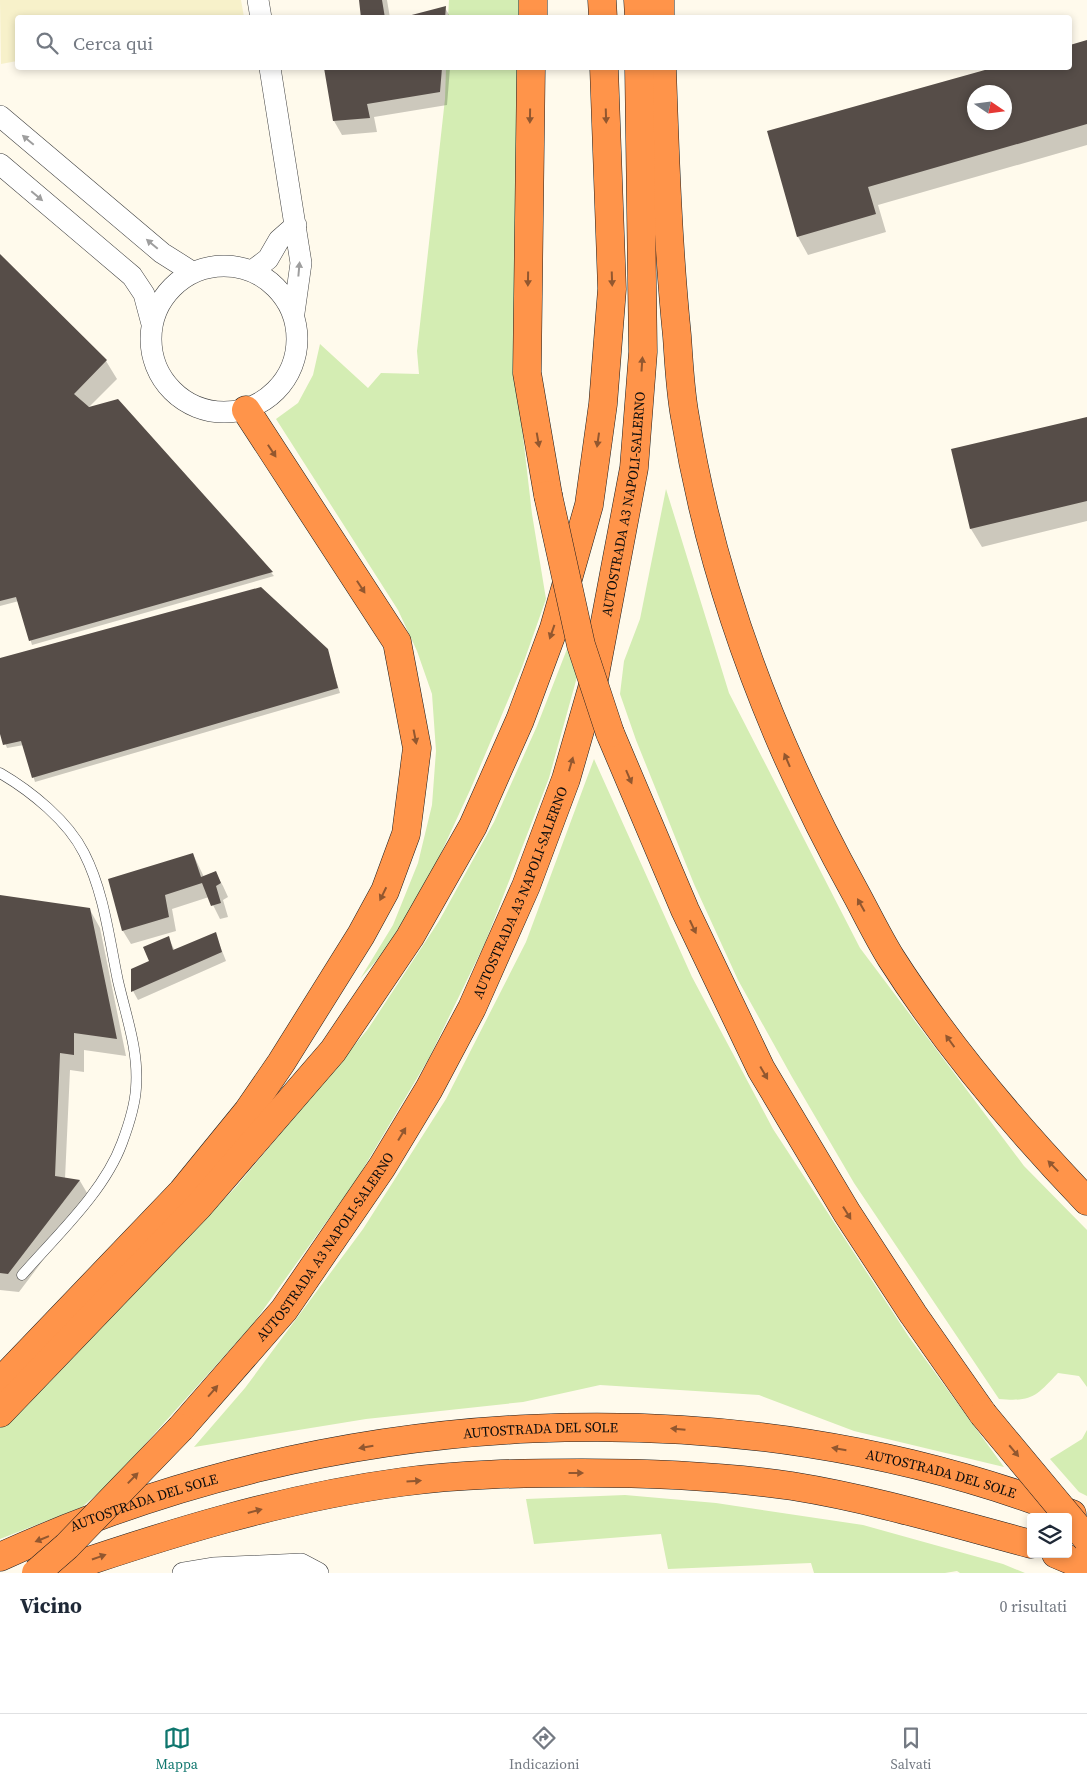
<!DOCTYPE html>
<html lang="it">
<head>
<meta charset="utf-8">
<style>
	:root { --surface:#fff; --page:#f2f2f3; --text:#1f2937; --muted:#747a83; --line:#e0e1e3; --accent:#0f766e }
	body { margin:0; font-family:"Source Serif 4",serif; background:var(--page); color:var(--text) }
	.controls { position:absolute; right:15px; bottom:15px; display:grid; overflow:hidden; border-radius:5px; box-shadow:0 2px 8px #0003 }
	.controls button { width:45px; height:45px; display:grid; place-items:center; padding:0; border:0; border-bottom:1px solid var(--line); background:var(--surface); color:var(--text); font:25px sans-serif }
	.compass { position:absolute; left:967px; top:85px; width:45px; height:45px; border-radius:50%; background:var(--surface); box-shadow:0 2px 8px #0003; rotate:103deg }
	.list { margin:0; padding:0; list-style:none }
	h2 { display:flex; justify-content:space-between; align-items:center; height:65px; margin:0; padding:0 20px; font-size:21px }
	h2 small { font-size:16px; font-weight:400; color:var(--muted) }
	.icon { flex:none; width:28px; height:28px; fill:none; stroke:currentColor; stroke-width:2; stroke-linecap:round; stroke-linejoin:round }
	.map { position:relative; flex:none; width:1087px; height:1573px; overflow:hidden }
	.search { position:absolute; background:var(--surface); box-shadow:0 2px 8px #0003; left:15px; right:15px; top:15px; height:55px; display:flex; align-items:center; gap:12px; box-sizing:border-box; padding:0 18px; border-radius:5px; color:var(--muted); font-size:19px }
	.sheet { height:140px; background:var(--surface) }
	nav { display:flex; justify-content:space-around; align-items:center; box-sizing:border-box; height:70px; border-top:1px solid var(--line); background:var(--surface); font-size:14px; color:var(--muted) }
	nav a { display:grid; justify-items:center; gap:2px }
	nav .on { color:var(--accent) }
	.map>svg:first-child { display:block }
	.farmland { fill:#f7f1ca }
	.green { fill:#d4edb3 }
	.shadow { fill:#0003; fill-rule:evenodd }
	.building { fill:#564d48; fill-rule:evenodd }
	.lines { fill:none; stroke-linecap:round; stroke-linejoin:round }
	.service-casing { stroke:#404040; stroke-width:11 }
	.minor-casing { stroke:#404040; stroke-width:22 }
	.motorway-casing { stroke:#1e1e1e; stroke-width:29 }
	.service { stroke:#fff; stroke-width:10 }
	.minor { stroke:#fff; stroke-width:21 }
	.motorway { stroke:#ff944a; stroke-width:28 }
	.motorway-bridge-casing { stroke:#1e1e1e; stroke-width:29; stroke-linecap:butt }
	.motorway-bridge { stroke:#ff944a; stroke-width:28 }
	.oneway { fill:#92572f }
	.oneway2 { fill:#9e9e9e }
	.labels { text-anchor:middle; stroke-width:5; stroke-linejoin:round; paint-order:stroke }
	.street-label { font-size:14px; fill:#0d0d0d; stroke:#fff }
</style>
</head>
<body>
<div class="map">
<svg width="1087" height="1573" viewBox="0 0 1087 1573">
	<rect width="100%" height="100%" fill="#fffaec"/>
	<path class="farmland" d="M 0,0 L 241,0 L 244,17 L 18,18 L 17,61 L 1,64 Z"/>
	<path class="green" d="M 449,0 L 524,0 L 524,17 L 448,18 Z
		M 446,68 L 523,68 L 519,402 L 532,514 L 546,599 L 522,667 L 471,788 L 435,866 L 404,920 L 382,954 L 360,979 L 393,925 L 418,863 L 432,805 L 436,751 L 432,694 L 417,651 L 398,610 L 276,419 L 298,403 L 313,375 L 320,344 L 368,388 L 381,373 L 419,374 L 417,351 L 445,99 Z
		M 666,489 L 729,693 L 860,948 L 1024,1166 L 1087,1230 L 1087,1387 L 1079,1376 L 1058,1373 C 1036,1396 1033,1402 999,1399 L 854,1183 L 792,1077 L 738,980 L 694,884 L 636,740 L 620,694 L 624,661 L 640,619 Z
		M 567,649 L 577,677 L 549,778 L 485,943 L 429,1058 L 357,1179 L 253,1324 L 111,1482 L 82,1507 L 0,1539 L 0,1428 L 235,1188 L 368,1029 L 439,921 L 494,822 L 537,726 Z
		M 594,759 L 692,977 L 773,1129 L 909,1337 L 1004,1467 L 854,1431 L 759,1395 L 600,1385 L 523,1402 L 366,1419 L 194,1447 L 245,1388 L 363,1229 L 446,1099 L 526,942 Z
		M 1087,1430 L 1087,1496 L 1079,1492 L 1050,1459 L 1082,1439 Z
		M 625,1495 L 716,1503 L 863,1525 L 1003,1564 L 1025,1573 L 960,1573 L 957,1571 L 945,1573 L 814,1573 L 811,1563 L 668,1569 L 661,1534 L 534,1544 L 526,1499 Z"/>
	<path class="shadow" d="M 360,0 L 387,0 L 390,18 L 362,18 Z
		M 445,8 L 451,18 L 406,18 Z
		M 1087,42 L 1087,145 L 878,205 L 886,232 L 808,255 L 798,237 L 769,132 L 996,68 L 1070,68 L 1070,47 ZM 974,92 L 1004,92 L 1004,122 L 974,122 Z
		M 326,68 L 450,68 L 447,105 L 374,117 L 377,132 L 342,135 L 334,121 Z
		M 0,256 L 106,361 L 117,379 L 88,408 L 118,400 L 274,576 L 32,645 L 19,601 L 0,606 Z
		M 1087,418 L 1087,521 L 982,547 L 971,529 L 953,450 Z
		M 327,650 L 340,693 L 35,782 L 24,745 L 7,748 L 0,730 L 0,659 Z
		M 193,854 L 204,877 L 215,872 L 223,886 L 228,897 L 223,900 L 228,917 L 220,919 L 209,897 L 172,909 L 176,931 L 131,944 L 123,931 L 110,880 Z
		M 0,896 L 90,910 L 100,928 L 126,1056 L 84,1050 L 84,1072 L 70,1070 L 65,1179 L 80,1181 L 90,1198 L 19,1292 L 0,1290 Z
		M 215,933 L 226,961 L 138,1000 L 133,991 L 132,969 L 151,962 L 168,937 L 175,951 Z"/>
	<path class="building" d="M 359,0 L 382,0 L 385,18 L 361,18 Z
		M 446,6 L 445,18 L 404,18 L 404,17 Z
		M 1087,40 L 1087,124 L 868,187 L 876,214 L 797,237 L 767,131 L 992,68 L 1070,68 L 1070,45 ZM 974,92 L 1004,92 L 1004,122 L 974,122 Z
		M 324,68 L 442,68 L 440,92 L 367,104 L 370,118 L 333,121 Z
		M 0,254 L 107,360 L 74,394 L 89,407 L 118,399 L 273,572 L 29,641 L 16,597 L 0,601 Z
		M 1087,417 L 1087,501 L 970,529 L 951,449 Z
		M 261,587 L 328,649 L 338,688 L 32,778 L 21,741 L 3,745 L 0,734 L 0,658 Z
		M 193,853 L 201,877 L 216,871 L 221,883 L 216,886 L 221,903 L 211,906 L 202,883 L 165,895 L 169,917 L 122,931 L 108,879 Z
		M 0,895 L 90,908 L 117,1039 L 74,1033 L 74,1055 L 60,1053 L 55,1176 L 80,1180 L 8,1274 L 0,1273 Z
		M 216,932 L 222,952 L 131,992 L 131,969 L 149,961 L 143,947 L 169,936 L 173,950 Z"/>
	<g class="lines">
		<g class="service-casing">
			<path id="service" d="M 0,773 C 31,791 68,821 84,853 C 104,892 109,938 118,981 C 126,1016 139,1051 136,1088 C 135,1105 128,1127 122,1143 C 104,1192 56,1236 22,1275"/>
		</g>
		<g class="minor-casing">
			<path id="minor" d="M 258,0 L 261,18
				M 270,68 L 301,263 L 294,313
				M 0,116 L 162,253 L 192,272
				M 0,164 L 132,276 L 144,294 L 152,324
				M151 339a73 73 0 1 1 146 0a73 73 0 1 1-146 0Z
				M 252,271 L 268,259 L 279,240 L 296,225
				M 183,1573 L 213,1568 L 301,1564 L 318,1573"/>
		</g>
		<g class="motorway-casing">
			<g id="motorway">
				<path d="M 602,0 L 603,18"/>
				<path d="M 638,0 L 639,18"/>
				<path d="M 660,0 L 660,18"/>
				<path d="M 533,18 L 533,0"/>
				<path d="M 531,68 L 527,373 L 548,495"/>
				<path d="M 662,68 C 665,157 668,247 677,336 C 679,363 680,390 685,417 C 712,584 773,744 855,892 C 867,914 878,937 891,958 C 946,1044 1016,1127 1087,1201"/>
				<path d="M 610,733 L 685,910 L 761,1069 L 847,1213 L 913,1314 L 983,1414"/>
				<path d="M 0,1382 L 182,1192 L 248,1111 L 281,1063 L 361,935 L 385,891 L 406,834 L 417,748 L 397,642 L 246,410"/>
				<path d="M 0,1413 L 198,1207 L 333,1051 L 410,937 L 473,826 L 520,720 L 554,628 L 589,505 L 603,404 L 612,289 L 604,68"/>
				<path id="s1" d="M 181,1428 L 284,1310 L 382,1167 L 429,1089 L 472,1008 L 526,886 L 566,779 L 593,685 L 634,468 L 643,352 L 639,68"/>
				<path d="M 1056,1554 L 1087,1567"/>
				<path id="s2" d="M 0,1557 C 331,1405 731,1381 1072,1514"/>
				<path d="M 53,1573 C 167,1534 282,1498 402,1482 C 461,1474 522,1473 582,1473 C 652,1473 722,1476 792,1486 C 873,1499 952,1523 1031,1544"/>
			</g>
		</g>
		<use href="#service" class="service"/>
		<use href="#minor" class="minor"/>
		<use href="#motorway" class="motorway"/>
		<g class="motorway-bridge-casing">
			<path id="motorway-bridge" d="M 548,495 L 581,645 L 610,733
				M 983,1414 L 1087,1539
				M 36,1573 L 67,1546 L 181,1428"/>
		</g>
		<use href="#motorway-bridge" class="motorway-bridge"/>
	</g>
	<defs><path id="oneway-solid" d="M-6-.8H1V-3.2L6.5 0L1 3.2V.8H-6Z" transform="scale(1.25)"/></defs>
	<g class="oneway">
		<use href="#oneway-solid" transform="translate(530 116) rotate(91)"/>
		<use href="#oneway-solid" transform="translate(606 116) rotate(88)"/>
		<use href="#oneway-solid" transform="translate(528 279) rotate(91)"/>
		<use href="#oneway-solid" transform="translate(612 279) rotate(88)"/>
		<use href="#oneway-solid" transform="translate(642 364) rotate(-86)"/>
		<use href="#oneway-solid" transform="translate(538 440) rotate(80)"/>
		<use href="#oneway-solid" transform="translate(598 440) rotate(98)"/>
		<use href="#oneway-solid" transform="translate(272 451) rotate(57)"/>
		<use href="#oneway-solid" transform="translate(361 587) rotate(57)"/>
		<use href="#oneway-solid" transform="translate(552 632) rotate(109)"/>
		<use href="#oneway-solid" transform="translate(415 737) rotate(79)"/>
		<use href="#oneway-solid" transform="translate(787 760) rotate(-113)"/>
		<use href="#oneway-solid" transform="translate(571 764) rotate(-74)"/>
		<use href="#oneway-solid" transform="translate(629 777) rotate(67)"/>
		<use href="#oneway-solid" transform="translate(383 894) rotate(116)"/>
		<use href="#oneway-solid" transform="translate(861 905) rotate(-119)"/>
		<use href="#oneway-solid" transform="translate(693 927) rotate(65)"/>
		<use href="#oneway-solid" transform="translate(950 1041) rotate(-126)"/>
		<use href="#oneway-solid" transform="translate(764 1073) rotate(60)"/>
		<use href="#oneway-solid" transform="translate(402 1134) rotate(-59)"/>
		<use href="#oneway-solid" transform="translate(1053 1166) rotate(-134)"/>
		<use href="#oneway-solid" transform="translate(847 1213) rotate(58)"/>
		<use href="#oneway-solid" transform="translate(213 1391) rotate(-49)"/>
		<use href="#oneway-solid" transform="translate(678 1429) rotate(-175)"/>
		<use href="#oneway-solid" transform="translate(366 1447) rotate(170)"/>
		<use href="#oneway-solid" transform="translate(839 1449) rotate(-170)"/>
		<use href="#oneway-solid" transform="translate(1014 1451) rotate(50)"/>
		<use href="#oneway-solid" transform="translate(576 1473)"/>
		<use href="#oneway-solid" transform="translate(133 1478) rotate(-46)"/>
		<use href="#oneway-solid" transform="translate(414 1481) rotate(-4)"/>
		<use href="#oneway-solid" transform="translate(255 1511) rotate(-15)"/>
		<use href="#oneway-solid" transform="translate(42 1539) rotate(158)"/>
		<use href="#oneway-solid" transform="translate(99 1557) rotate(-19)"/>
	</g>
	<g class="oneway2">
		<use href="#oneway-solid" transform="translate(28 140) rotate(-140)"/>
		<use href="#oneway-solid" transform="translate(37 196) rotate(40)"/>
		<use href="#oneway-solid" transform="translate(152 244) rotate(-140)"/>
		<use href="#oneway-solid" transform="translate(299 269) rotate(-85)"/>
	</g>
	<g class="labels">
		<g class="street-label">
			<text dy="5" stroke="none"><textPath href="#s1" startOffset="1042">AUTOSTRADA A3 NAPOLI-SALERNO</textPath></text>
			<text dy="5" stroke="none"><textPath href="#s1" startOffset="638">AUTOSTRADA A3 NAPOLI-SALERNO</textPath></text>
			<text dy="5" stroke="none"><textPath href="#s1" startOffset="232">AUTOSTRADA A3 NAPOLI-SALERNO</textPath></text>
			<text dy="5" stroke="none"><textPath href="#s2" startOffset="559">AUTOSTRADA DEL SOLE</textPath></text>
			<text dy="5" stroke="none"><textPath href="#s2" startOffset="964">AUTOSTRADA DEL SOLE</textPath></text>
			<text dy="5" stroke="none"><textPath href="#s2" startOffset="154">AUTOSTRADA DEL SOLE</textPath></text>
		</g>
	</g>
</svg>
<div class="controls">
<button><svg class="icon" aria-label="layers" viewBox="0 0 24 24"><path d="M12 4l9 5-9 5-9-5zM3 14l9 5 9-5"/></svg></button>
</div>
<svg class="compass" viewBox="-18 -18 36 36"><path d="M0-13l5 13h-10z" fill="#e53935"/><path d="M0 13l5-13h-10z" fill="#747a83"/></svg>
<div class="search"><svg class="icon" aria-label="search" viewBox="0 0 24 24"><circle cx="10" cy="10" r="6"/><path d="M15 15l6 6"/></svg>Cerca qui</div>
</div>
<section class="sheet">
<h2>Vicino<small>0 risultati</small></h2>
<ul class="list">
</ul>
</section>
<nav>
<a class="on"><svg class="icon" aria-label="map" viewBox="0 0 24 24"><path d="M3 6l6-2 6 2 6-2v14l-6 2-6-2-6 2zM9 4v14M15 6v14"/></svg>Mappa</a>
<a><svg class="icon" aria-label="directions" viewBox="0 0 24 24"><path d="M12 3l9 9-9 9-9-9zM9 14v-3h6M13 9l2 2-2 2"/></svg>Indicazioni</a>
<a><svg class="icon" aria-label="saved" viewBox="0 0 24 24"><path d="M7 4h10v16l-5-4-5 4z"/></svg>Salvati</a>
</nav>
</body>
</html>
